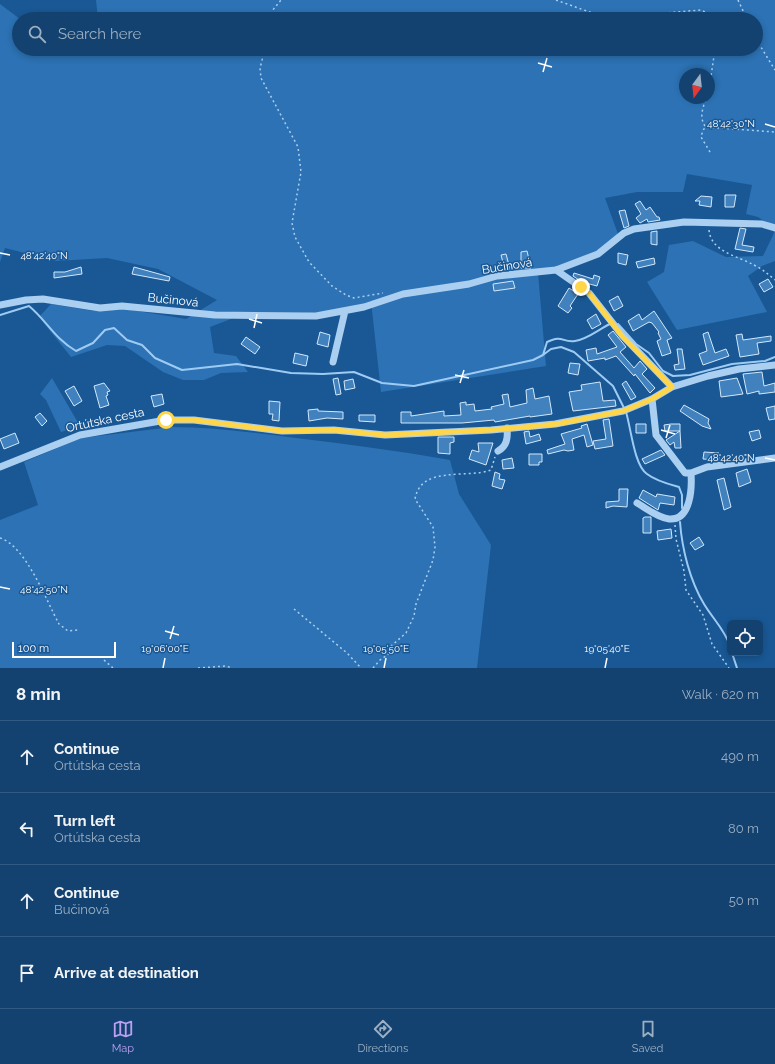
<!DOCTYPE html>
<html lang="en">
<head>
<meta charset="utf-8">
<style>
	:root { --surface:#134270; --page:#1c4975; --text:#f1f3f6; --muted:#9db0c3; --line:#325b83; --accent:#bca0f2 }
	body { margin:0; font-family:Raleway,sans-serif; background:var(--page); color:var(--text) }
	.controls { position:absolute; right:12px; bottom:12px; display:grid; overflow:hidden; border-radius:6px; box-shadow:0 2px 6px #0003 }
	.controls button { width:36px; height:36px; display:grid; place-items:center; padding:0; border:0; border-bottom:1px solid var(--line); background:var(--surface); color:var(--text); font:20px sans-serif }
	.compass { position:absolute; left:679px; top:68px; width:36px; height:36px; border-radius:50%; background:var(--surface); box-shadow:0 2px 6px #0003; rotate:195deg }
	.scale { position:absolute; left:12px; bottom:10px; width:104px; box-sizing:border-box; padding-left:4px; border:2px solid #fff; border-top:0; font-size:11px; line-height:14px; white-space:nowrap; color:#fff; -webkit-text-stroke:3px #195895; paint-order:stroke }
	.stop { position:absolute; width:12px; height:12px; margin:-9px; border:3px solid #ffd54a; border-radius:50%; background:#fff }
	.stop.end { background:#ffd54a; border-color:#fff; box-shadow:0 1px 4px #0008 }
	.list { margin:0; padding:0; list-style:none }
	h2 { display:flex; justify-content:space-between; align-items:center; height:52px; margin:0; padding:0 16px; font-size:17px }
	h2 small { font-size:13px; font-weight:400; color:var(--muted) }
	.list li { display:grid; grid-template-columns:26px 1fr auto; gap:12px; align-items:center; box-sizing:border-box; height:72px; padding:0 16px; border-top:1px solid var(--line) }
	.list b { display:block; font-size:15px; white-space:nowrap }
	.list p { margin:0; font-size:13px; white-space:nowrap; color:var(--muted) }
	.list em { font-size:13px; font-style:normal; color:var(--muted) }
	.icon { flex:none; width:22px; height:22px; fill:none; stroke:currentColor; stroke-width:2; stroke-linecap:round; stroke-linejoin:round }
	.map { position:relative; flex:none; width:775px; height:668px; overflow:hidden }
	.search { position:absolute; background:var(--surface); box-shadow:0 2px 6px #0003; left:12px; right:12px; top:12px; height:44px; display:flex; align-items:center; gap:10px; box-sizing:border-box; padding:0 14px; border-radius:22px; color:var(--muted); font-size:15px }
	.sheet { height:340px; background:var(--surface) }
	nav { display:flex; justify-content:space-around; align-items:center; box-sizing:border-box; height:56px; border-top:1px solid var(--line); background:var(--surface); font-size:11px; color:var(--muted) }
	nav a { display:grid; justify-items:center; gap:2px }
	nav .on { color:var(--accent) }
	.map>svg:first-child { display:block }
	.green { fill:#2c72b4; fill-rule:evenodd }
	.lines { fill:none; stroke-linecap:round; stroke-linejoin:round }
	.stream { stroke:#9dcbf3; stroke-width:2 }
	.building { fill:#4181bd; stroke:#d2e8fb }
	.path { stroke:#abcff0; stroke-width:1.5; stroke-dasharray:2 3; stroke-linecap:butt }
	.minor { stroke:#abcff0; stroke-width:7 }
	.route { stroke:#ffd54a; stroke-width:5 }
	.ticks { fill:none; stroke:#fff; stroke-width:1.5 }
	.labels { text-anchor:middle; stroke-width:3; stroke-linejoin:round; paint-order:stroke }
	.street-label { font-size:12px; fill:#fff; stroke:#195895 }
	.ticks-label { font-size:10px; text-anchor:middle; fill:#fff; stroke:#195895; stroke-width:3; stroke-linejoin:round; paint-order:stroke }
</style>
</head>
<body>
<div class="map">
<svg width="775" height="668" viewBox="0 0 775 668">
	<rect width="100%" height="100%" fill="#195895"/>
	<path class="green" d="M 96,0 L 775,0 L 775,228 L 758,217 L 746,214 L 752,185 L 687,174 L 683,192 L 637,192 L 605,198 L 618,234 L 595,256 L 538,273 L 546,366 L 381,392 L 371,301 L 337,313 L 249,312 L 210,327 L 214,353 L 236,356 L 248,372 L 221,373 L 204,380 L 183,380 L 163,372 L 125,346 L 107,345 L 71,357 L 39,317 L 51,304 L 94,311 L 126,309 L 186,319 L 217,300 L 158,269 L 107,258 L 56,261 L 5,248 L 0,262 L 0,4 L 20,19 L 19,49 L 90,51 L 91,49 L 756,49 L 756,19 L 98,19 ZM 685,74 L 709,74 L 709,98 L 685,98 Z
		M 775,231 L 775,261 L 762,266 L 748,276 L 767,312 L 677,330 L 647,282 L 664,272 L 669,245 L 693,241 L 726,257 L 763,256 Z
		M 52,378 L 80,426 L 61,432 L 46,400 L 40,394 Z
		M 172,427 C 214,427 255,433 296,438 C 348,444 399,451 450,460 L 459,494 L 491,545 L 477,668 L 0,668 L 0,520 L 38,505 L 24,462 L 81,438 Z"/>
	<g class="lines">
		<path class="stream" d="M 0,315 L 29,306 C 47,321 55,339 76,351 L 93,343 L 105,330 L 114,328 L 127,340 L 142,345 L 155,358 L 182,370 L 237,364 L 291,373 L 323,374 L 354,372 L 382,383 L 414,386 L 533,360 L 543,355 L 547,342 C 563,334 562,343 575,341 C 588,339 599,329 610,324
			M 618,324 L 636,344 L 649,353 L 663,371 L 673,376 L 690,375 L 732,364 L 765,361 L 775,357
			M 543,355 L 551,349 L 561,347 L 574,352 L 613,386 L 624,408
			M 626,412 C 631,428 634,465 647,474 C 656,481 668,484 679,487 L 682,495 L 682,508
			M 680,522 C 682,549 690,581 704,604 C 713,619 725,630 730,646
			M 732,653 L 737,668"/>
	</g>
	<path class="building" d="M 725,195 L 736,195 L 734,207 L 725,207 Z
		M 701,196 L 712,197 L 711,207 L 699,205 L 700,201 L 695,201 Z
		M 640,201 L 646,210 L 650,207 L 657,217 L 659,217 L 660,220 L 648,222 L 647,219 L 640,223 L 636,218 L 641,214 L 635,204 Z
		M 625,210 L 629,226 L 624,228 L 619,211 Z
		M 740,228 L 746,229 L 742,245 L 754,247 L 753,252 L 735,249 Z
		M 657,231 L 657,245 L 651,244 L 651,232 Z
		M 527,251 L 531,268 L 521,268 L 521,252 Z
		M 618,253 L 628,255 L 626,265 L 618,263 Z
		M 506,254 L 510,269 L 505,270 L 501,255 Z
		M 654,258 L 655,264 L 638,268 L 636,262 Z
		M 81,267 L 82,274 L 54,278 L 54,272 L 65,272 Z
		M 134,267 L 170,277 L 169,281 L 132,274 Z
		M 574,273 L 593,279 L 594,275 L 600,277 L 597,286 L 582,282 L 573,276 Z
		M 768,279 L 773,287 L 764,292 L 759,284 Z
		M 513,281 L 515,288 L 494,291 L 493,284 Z
		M 569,288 L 578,294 L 570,306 L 572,308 L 568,313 L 558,306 Z
		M 618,296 L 623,306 L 614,311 L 609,301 Z
		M 654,311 L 672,338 L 667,340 L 671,353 L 662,356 L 657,341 L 661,339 L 658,333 L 659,332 L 652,323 L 649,322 L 633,331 L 628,321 L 639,314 L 642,320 Z
		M 596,314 L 601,324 L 592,329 L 587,320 Z
		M 613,331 L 626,347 L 620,352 L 634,368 L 640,361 L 647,369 L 642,374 L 655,388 L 650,393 L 635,374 L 634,376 L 616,356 L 605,360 L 605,358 L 588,361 L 586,350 L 596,348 L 597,354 L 617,347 L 608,335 Z
		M 320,332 L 330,335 L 328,347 L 317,344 Z
		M 708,332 L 715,353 L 726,349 L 729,356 L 703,365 L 699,354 L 707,351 L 703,334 Z
		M 742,334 L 743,340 L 771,336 L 771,341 L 757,343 L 759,354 L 740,357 L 736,335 Z
		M 246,337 L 260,347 L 255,354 L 241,344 Z
		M 677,349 L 682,349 L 685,369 L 675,370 L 674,365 L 679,364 Z
		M 295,353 L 308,356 L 306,366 L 293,363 Z
		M 570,363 L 580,364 L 578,375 L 568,373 Z
		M 762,372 L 764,386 L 775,383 L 775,392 L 759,394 L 759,391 L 747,394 L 743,374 Z
		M 338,378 L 341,394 L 336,395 L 333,379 Z
		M 737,378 L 743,394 L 721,397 L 719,381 Z
		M 353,379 L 355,388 L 345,390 L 344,381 Z
		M 626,381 L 636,397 L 631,400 L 622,384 Z
		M 600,382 L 603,401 L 615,400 L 616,406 L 573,411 L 569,392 L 582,390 L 581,385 Z
		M 104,383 L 110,391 L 107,392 L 108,395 L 106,396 L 109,405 L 100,408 L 94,386 Z
		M 74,386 L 82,401 L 74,406 L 65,391 Z
		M 533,388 L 535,399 L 549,396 L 552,414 L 530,417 L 530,416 L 495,422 L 494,420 L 462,423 L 401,423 L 401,412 L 411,412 L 411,416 L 444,411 L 444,416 L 461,415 L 460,403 L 466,402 L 466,405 L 474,404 L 475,411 L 492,409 L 491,407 L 504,404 L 502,395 L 508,394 L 510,407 L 527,403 L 526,390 Z
		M 162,394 L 164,404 L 154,407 L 151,396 Z
		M 269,401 L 280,402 L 279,421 L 272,420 L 273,414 L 269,414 Z
		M 684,405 L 709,419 L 708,423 L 711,429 L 702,426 L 680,411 Z
		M 775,406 L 775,419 L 769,420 L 766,408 Z
		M 318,409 L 318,411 L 343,412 L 343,419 L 327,418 L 309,421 L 308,410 Z
		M 40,413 L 47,421 L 42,426 L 35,417 Z
		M 359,415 L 375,415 L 375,422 L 359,421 Z
		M 609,419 L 613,446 L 595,449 L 593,441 L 606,439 L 603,420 Z
		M 587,424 L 593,445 L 587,447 L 584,435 L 572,439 L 574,450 L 568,451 L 564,450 L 548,454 L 547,450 L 565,444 L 561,434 L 582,428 L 581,426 Z
		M 636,424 L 646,424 L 646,433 L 636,433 Z
		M 671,424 L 680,424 L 680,431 L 665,431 L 664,425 Z
		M 759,430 L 761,438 L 752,441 L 749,432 Z
		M 529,431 L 530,437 L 539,434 L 541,440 L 526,444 L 524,432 Z
		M 680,431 L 681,448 L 675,448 L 674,442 L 670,445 L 666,440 Z
		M 15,433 L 19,443 L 4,449 L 0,439 Z
		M 438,437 L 454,437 L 454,442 L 450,443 L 450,454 L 438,453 Z
		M 478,443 L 493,443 L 486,465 L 469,459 L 472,450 L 479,452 Z
		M 661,450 L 665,455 L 645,464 L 642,459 Z
		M 704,452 L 719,453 L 719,460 L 703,459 Z
		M 529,454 L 542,454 L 542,462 L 539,462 L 539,465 L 529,465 Z
		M 512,458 L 514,468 L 503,469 L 502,460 Z
		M 747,469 L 751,482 L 739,487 L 736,473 Z
		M 495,472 L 500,474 L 499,479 L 505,480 L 502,489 L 492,486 Z
		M 724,478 L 731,507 L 724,510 L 717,480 Z
		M 619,489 L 628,489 L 627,507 L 613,506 L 606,508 L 606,502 L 619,501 Z
		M 643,490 L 656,497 L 657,494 L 675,497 L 674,505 L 660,503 L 658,510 L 639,498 Z
		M 645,517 L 651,517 L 651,533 L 643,533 L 643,518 Z
		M 671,529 L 672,538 L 658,540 L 657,531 Z
		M 699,537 L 704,545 L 695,550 L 690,543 Z"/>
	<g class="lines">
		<path class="path" d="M 556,0 L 595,14 L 627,16 L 701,10 L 709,14 L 712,19
			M 738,0 L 747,19
			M 270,19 L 272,11 L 281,0
			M 756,39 L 775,70
			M 265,49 L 260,68 L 261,78 L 298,147 L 301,172 L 292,223 L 295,237 L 309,262 L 332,286 L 346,295 L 354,298 L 383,293
			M 709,90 L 715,49
			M 705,126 C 699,117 703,108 706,98
			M 710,152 L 701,137 L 703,130 L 706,127 L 775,132
			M 709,230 C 711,252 738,256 754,265 C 762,269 768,274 775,280
			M 675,525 L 676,539 L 684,571 L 686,590 L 703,615 L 712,644 L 729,668
			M 0,538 C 26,546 46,600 59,624 L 68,631 L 78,630
			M 294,609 L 347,653 L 361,668
			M 104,660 L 113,668
			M 198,668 L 226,666 L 232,668
			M 373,668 L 380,660 L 390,653 L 390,647 L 406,633 L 414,616 L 416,604 L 433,560 L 435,547 L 433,527 L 415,499 C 421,465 466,479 491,470 L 495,457"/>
		<path class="minor" d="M 556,270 L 589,293 L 622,335 L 672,387
			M 0,305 L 26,300 L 43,299 L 100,308 L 122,306 L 215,315 L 316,316 L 364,307 L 403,294 L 469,284 L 497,276 L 556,270 L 598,254 L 624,233 L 634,229 L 684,222 L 762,224 L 775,228
			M 333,362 L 345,311
			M 652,399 L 656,435 L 685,473 L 691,473 L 707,467 L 775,458
			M 498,451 C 507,446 508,438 507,428
			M 0,467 L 80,435 L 166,420 L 194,420 L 282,431 L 334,430 L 385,435 L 491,430 L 555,424 L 623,411 L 652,399 L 672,387 L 708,376 L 739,369 L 775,365
			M 637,503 C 646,508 658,518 669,519 C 691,521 692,488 691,473"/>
	</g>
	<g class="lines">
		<path class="route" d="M 166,420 L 194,420 L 282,431 L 334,430 L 385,435 L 491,430 L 557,424 L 623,411 L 652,399 L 672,387 L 622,336 L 589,293 L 581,287"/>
	</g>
	<path class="ticks" d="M 538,63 L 552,67M 543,72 L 547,58M 765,124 L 775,127M 0,253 L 10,255M 249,319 L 262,323M 254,328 L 257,314M 455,375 L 469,378M 460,383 L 464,370M 661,430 L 675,434M 666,438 L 670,425M 765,458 L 775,460M 0,587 L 10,589M 165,631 L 179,635M 170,639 L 174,626M 163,668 L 165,658M 384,668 L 386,658M 605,668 L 607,658"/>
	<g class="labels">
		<g class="street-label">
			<text transform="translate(507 266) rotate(-9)" y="4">Bučinová</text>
			<text transform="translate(173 300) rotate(6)" y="4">Bučinová</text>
			<text transform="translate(105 420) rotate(-12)" y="4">Ortútska cesta</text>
		</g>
	</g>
	<g class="ticks-label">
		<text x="731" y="127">48°42'30"N</text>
		<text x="44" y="259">48°42'40"N</text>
		<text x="731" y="461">48°42'40"N</text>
		<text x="44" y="593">48°42'50"N</text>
		<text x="165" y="652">19°06'00"E</text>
		<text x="386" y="652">19°05'50"E</text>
		<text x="607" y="652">19°05'40"E</text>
	</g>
</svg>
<div class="controls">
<button><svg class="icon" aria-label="locate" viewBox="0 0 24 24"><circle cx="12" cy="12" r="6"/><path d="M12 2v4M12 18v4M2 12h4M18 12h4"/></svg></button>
</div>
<svg class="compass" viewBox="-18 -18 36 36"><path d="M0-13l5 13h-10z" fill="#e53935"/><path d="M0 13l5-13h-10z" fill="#9db0c3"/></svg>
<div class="scale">100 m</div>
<div class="stop" style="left:166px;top:420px"></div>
<div class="stop end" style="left:581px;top:287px"></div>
<div class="search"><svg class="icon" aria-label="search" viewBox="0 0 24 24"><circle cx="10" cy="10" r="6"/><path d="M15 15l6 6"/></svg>Search here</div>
</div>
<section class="sheet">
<h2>8 min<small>Walk · 620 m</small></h2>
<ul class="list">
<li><svg class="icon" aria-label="ahead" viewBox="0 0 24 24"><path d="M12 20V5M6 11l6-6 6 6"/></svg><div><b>Continue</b><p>Ortútska cesta</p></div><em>490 m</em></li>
<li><svg class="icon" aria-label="left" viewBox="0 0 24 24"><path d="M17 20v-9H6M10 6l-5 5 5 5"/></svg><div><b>Turn left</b><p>Ortútska cesta</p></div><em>80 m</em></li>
<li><svg class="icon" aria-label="ahead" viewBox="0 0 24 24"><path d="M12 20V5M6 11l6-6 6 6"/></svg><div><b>Continue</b><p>Bučinová</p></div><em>50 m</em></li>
<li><svg class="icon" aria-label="arrive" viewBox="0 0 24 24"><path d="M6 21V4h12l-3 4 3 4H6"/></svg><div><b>Arrive at destination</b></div></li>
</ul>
</section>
<nav>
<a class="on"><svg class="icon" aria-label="map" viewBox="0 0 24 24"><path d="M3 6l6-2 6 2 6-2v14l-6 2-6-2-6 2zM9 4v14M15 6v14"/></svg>Map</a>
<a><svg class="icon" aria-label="directions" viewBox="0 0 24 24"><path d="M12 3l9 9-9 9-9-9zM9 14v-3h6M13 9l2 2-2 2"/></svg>Directions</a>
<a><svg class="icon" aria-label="saved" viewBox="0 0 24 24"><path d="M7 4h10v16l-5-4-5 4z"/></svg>Saved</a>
</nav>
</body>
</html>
